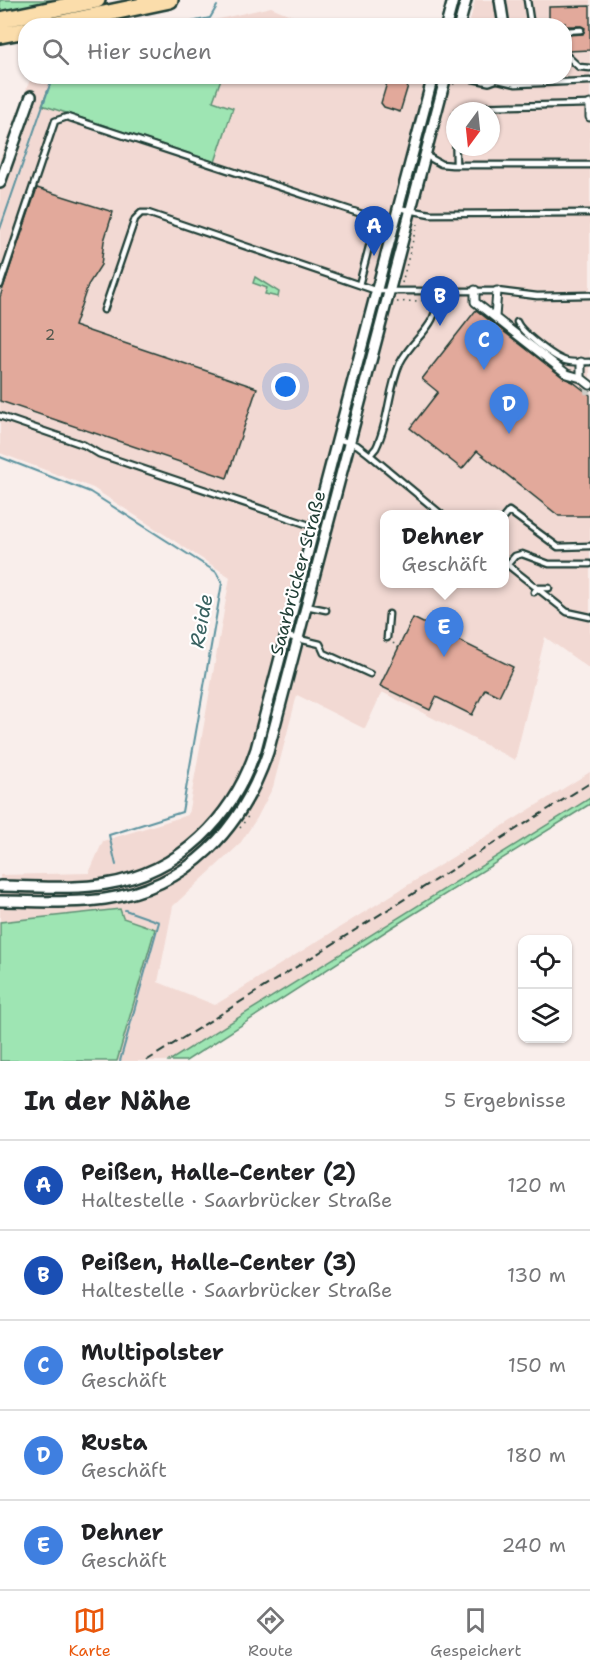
<!DOCTYPE html>
<html lang="de">
<head>
<meta charset="utf-8">
<style>
	:root { --surface:#fff; --page:#f6f6f6; --text:#202124; --muted:#757577; --line:#e0e0e0; --accent:#ea580c }
	body { margin:0; font-family:"Shantell Sans",sans-serif; background:var(--page); color:var(--text) }
	.controls { position:absolute; right:18px; bottom:18px; display:grid; overflow:hidden; border-radius:12px; box-shadow:0 2px 4px #0004 }
	.controls button { width:54px; height:54px; display:grid; place-items:center; padding:0; border:0; border-bottom:2px solid var(--line); background:var(--surface); color:var(--text); font:30px sans-serif }
	.compass { position:absolute; left:446px; top:102px; width:54px; height:54px; border-radius:50%; background:var(--surface); box-shadow:0 2px 4px #0004; rotate:195deg }
	.you { position:absolute; left:286px; top:387px; width:21px; height:21px; margin:-15px; border:4px solid #fff; border-radius:50%; background:#1a73e8; box-shadow:0 0 0 9px #1a73e833 }
	.badge { display:grid; place-items:center; width:39px; height:39px; border-radius:50%; background:var(--accent); color:#fff; font-size:20px; font-weight:700 }
	.pin { position:absolute; translate:-50% -50px; filter:drop-shadow(0 2px 3px #0008) }
	.pin::after { content:''; position:absolute; top:32px; width:21px; height:18px; background:inherit; clip-path:polygon(0 0,100% 0,50% 100%) }
	.popup { position:absolute; left:380px; top:510px; width:129px; height:78px; box-sizing:border-box; display:grid; place-content:center; border-radius:12px; background:var(--surface); filter:drop-shadow(0 2px 4px #0005); font-size:20px; white-space:nowrap; color:var(--muted) }
	.popup b { font-size:22px; color:var(--text) }
	.popup::after { content:''; position:absolute; left:50%; top:100%; margin-left:-12px; border:12px solid transparent; border-top-color:var(--surface) }
	.list { margin:0; padding:0; list-style:none }
	h2 { display:flex; justify-content:space-between; align-items:center; height:78px; margin:0; padding:0 24px; font-size:26px }
	h2 small { font-size:20px; font-weight:400; color:var(--muted) }
	.list li { display:grid; grid-template-columns:39px 1fr auto; gap:18px; align-items:center; box-sizing:border-box; height:90px; padding:0 24px; border-top:2px solid var(--line) }
	.list b { display:block; font-size:22px; white-space:nowrap }
	.list p { margin:0; font-size:20px; white-space:nowrap; color:var(--muted) }
	.list em { font-size:20px; font-style:normal; color:var(--muted) }
	.icon { flex:none; width:33px; height:33px; fill:none; stroke:currentColor; stroke-width:2; stroke-linecap:round; stroke-linejoin:round }
	.map { position:relative; flex:none; width:590px; height:1061px; overflow:hidden }
	.search { position:absolute; background:var(--surface); box-shadow:0 2px 4px #0004; left:18px; right:18px; top:18px; height:66px; display:flex; align-items:center; gap:15px; box-sizing:border-box; padding:0 21px; border-radius:24px; color:var(--muted); font-size:22px }
	.sheet { height:528px; background:var(--surface) }
	nav { display:flex; justify-content:space-around; align-items:center; box-sizing:border-box; height:84px; border-top:2px solid var(--line); background:var(--surface); font-size:16px; color:var(--muted) }
	nav a { display:grid; justify-items:center; gap:3px }
	nav .on { color:var(--accent) }
	.map>svg:first-child { display:block }
	.built { fill:#f2d9d3; fill-rule:evenodd }
	.green { fill:#9ee5b3; stroke:#5e9174; stroke-width:1.5 }
	.lines { fill:none; stroke-linecap:round; stroke-linejoin:round }
	.stream { stroke:#5c939f; stroke-width:2 }
	.building { fill:#e2a99b; stroke:#1f3d34; stroke-width:1.5 }
	.pedestrian-tunnel { stroke:#cdcbc6; stroke-width:7; stroke-dasharray:7 3.5; stroke-linecap:butt }
	.service-casing { stroke:#1f3d34; stroke-width:9 }
	.pedestrian-casing { stroke:#1f3d34; stroke-width:11 }
	.minor-casing { stroke:#1f3d34; stroke-width:14 }
	.primary-casing { stroke:#1f3d34; stroke-width:20 }
	.path { stroke:#1f3d34; stroke-width:1.5; stroke-dasharray:1.5 4.5; stroke-linecap:butt }
	.service { stroke:#fff; stroke-width:4.5 }
	.pedestrian { stroke:#fff; stroke-width:7 }
	.minor { stroke:#fff; stroke-width:9 }
	.primary { stroke:#fbddab; stroke-width:15 }
	.rail { stroke:#1f3d34; stroke-width:2; stroke-dasharray:9 4.5; stroke-linecap:butt }
	.labels { text-anchor:middle; stroke-width:4.5; stroke-linejoin:round; paint-order:stroke }
	.number-label { font-size:15px; fill:#50584e }
	.street-label { font-size:18px; fill:#1f3d34; stroke:#fff }
	.water-label { font-size:20px; font-style:italic; fill:#386160; stroke:#fff }
</style>
</head>
<body>
<div class="map">
<svg width="590" height="1061" viewBox="0 0 590 1061">
	<rect width="100%" height="100%" fill="#f9eeeb"/>
	<filter id="ink" filterUnits="userSpaceOnUse"><feTurbulence type="fractalNoise" baseFrequency=".0167" numOctaves="2"/><feDisplacementMap in="SourceGraphic" scale="12" xChannelSelector="R" yChannelSelector="G"/><feConvolveMatrix kernelMatrix="1 2 1 2 8 2 1 2 1" color-interpolation-filters="sRGB"/></filter>
	<g filter="url(#ink)">
		<path class="built" d="M 475,0 L 590,0 L 590,669 L 545,637 L 515,760 L 382,692 L 365,729 L 297,695 L 273,787 L 257,818 L 239,845 L 173,906 L 158,982 L 215,1005 L 590,772 L 590,798 L 169,1061 L 0,1061 L 0,875 L 89,873 L 103,841 L 188,815 L 230,577 L 93,488 L 0,453 L 0,159 L 31,77 L 564,76 L 564,26 L 469,25 ZM 455,111 L 491,111 L 491,147 L 455,147 ZM 384,514 L 504,514 L 504,584 L 384,584 Z
			M 271,7 L 315,25 L 189,26 Z"/>
		<path class="green" d="M 0,0 L 70,0 L 0,13 Z
			M 222,76 L 213,101 L 233,108 L 215,162 L 42,105 L 53,77 Z
			M 255,277 L 279,292 L 278,297 L 265,294 L 267,288 L 253,283 Z
			M 590,798 L 590,804 L 391,928 L 186,1061 L 169,1061 Z
			M 120,909 L 123,918 L 155,929 L 117,1061 L 0,1061 L 0,922 Z"/>
		<g class="lines">
			<path class="stream" d="M 172,26 L 210,18 L 217,6
				M 0,229 L 53,76
				M 0,457 L 90,492 L 216,572 L 222,583 L 182,812 L 109,835 L 116,865
				M 120,1061 L 159,922 L 125,910"/>
		</g>
		<path class="building" d="M 590,6 L 590,50 L 568,51 L 566,49 L 566,35 L 583,34 L 585,28 L 581,26 L 565,26 L 565,23 L 549,23 L 549,7 Z
			M 389,76 L 410,79 L 400,112 L 384,107 L 381,103 Z
			M 37,188 L 113,212 L 104,241 L 101,265 L 88,285 L 74,326 L 257,388 L 227,478 L 0,401 L 0,297 Z
			M 476,310 L 564,378 L 573,382 L 590,395 L 590,516 L 559,516 L 477,451 L 462,469 L 410,428 L 438,392 L 422,379 Z
			M 413,618 L 513,667 L 499,696 L 485,689 L 472,715 L 436,697 L 430,710 L 380,686 Z"/>
		<g class="lines">
			<path class="pedestrian-tunnel" d="M 587,388 L 588,394"/>
			<g class="service-casing">
				<path id="service" d="M 527,0 L 531,26
					M 564,31 L 581,30
					M 564,53 L 579,67 L 590,68
					M 494,79 L 516,84 L 590,81
					M 458,111 L 470,107 L 590,104
					M 455,116 L 456,165
					M 425,155 L 441,164 L 452,165 L 590,165
					M 398,208 L 430,214 L 590,213
					M 0,285 L 55,121 L 67,117 L 365,215 L 371,220 L 374,228 L 359,285
					M 104,310 L 135,219 L 141,213 L 148,213 L 377,291 L 497,291 L 537,296 L 590,295
					M 517,322 C 521,332 554,358 566,361 C 573,363 582,362 590,362
					M 0,416 L 84,445 L 99,454 L 315,527
					M 338,439 L 357,445 L 370,455 L 376,448 C 389,422 388,390 400,363 C 414,335 440,328 437,291
					M 370,455 L 441,514
					M 504,517 L 509,511 L 558,547 L 590,546
					M 504,562 L 567,612 L 590,617
					M 507,565 L 515,556 L 522,554 L 549,564 L 590,564
					M 534,592 L 537,588 L 549,588
					M 306,606 L 326,610
					M 286,636 L 320,644 L 324,653 L 370,674
					M 387,638 L 389,614"/>
			</g>
			<g class="pedestrian-casing">
				<path id="pedestrian" d="M 590,104 L 590,117
					M 475,290 L 475,302 L 567,374 L 581,378 L 590,385
					M 495,317 L 497,291
					M 581,362 L 581,378"/>
			</g>
			<g class="minor-casing">
				<path id="minor" d="M 500,0 L 504,26
					M 446,26 L 453,0
					M 459,26 L 466,0
					M 470,76 L 489,80 L 500,76
					M 0,183 L 31,96
					M 0,886 C 35,886 72,890 106,884 C 180,872 233,818 256,749 L 433,76
					M 0,901 C 34,901 71,904 105,899 C 189,887 242,829 268,752 L 446,76"/>
			</g>
			<g class="primary-casing">
				<path id="primary" d="M 0,20 L 97,0
					M 47,26 L 170,0
					M 0,35 L 26,30"/>
			</g>
			<path class="path" d="M 453,84 L 462,81
				M 402,283 L 417,224
				M 445,299 L 458,298
				M 397,302 L 431,300
				M 393,643 L 399,648
				M 240,828 L 249,815"/>
			<use href="#service" class="service"/>
			<use href="#pedestrian" class="pedestrian"/>
			<use href="#minor" class="minor"/>
			<use href="#primary" class="primary"/>
			<path class="rail" d="M 146,1061 L 590,783"/>
		</g>
	</g>
	<g class="labels">
		<g class="number-label">
			<text x="50" y="340">2</text>
		</g>
		<g class="street-label">
			<text transform="translate(298 573) rotate(-75)" y="6">Saarbrücker Straße</text>
		</g>
		<g class="water-label">
			<text transform="translate(201 621) rotate(-80)" y="7">Reide</text>
		</g>
	</g>
</svg>
<div class="controls">
<button><svg class="icon" aria-label="locate" viewBox="0 0 24 24"><circle cx="12" cy="12" r="6"/><path d="M12 2v4M12 18v4M2 12h4M18 12h4"/></svg></button>
<button><svg class="icon" aria-label="layers" viewBox="0 0 24 24"><path d="M12 4l9 5-9 5-9-5zM3 14l9 5 9-5"/></svg></button>
</div>
<svg class="compass" viewBox="-18 -18 36 36"><path d="M0-13l5 13h-10z" fill="#e53935"/><path d="M0 13l5-13h-10z" fill="#757577"/></svg>
<div class="you"></div>
<div class="pin badge" style="left:374px;top:256px;background:#1a4fb4">A</div>
<div class="pin badge" style="left:440px;top:326px;background:#1a4fb4">B</div>
<div class="pin badge" style="left:484px;top:370px;background:#3f7fe0">C</div>
<div class="pin badge" style="left:509px;top:434px;background:#3f7fe0">D</div>
<div class="pin badge" style="left:444px;top:657px;background:#3f7fe0">E</div>
<div class="popup"><b>Dehner</b>Geschäft</div>
<div class="search"><svg class="icon" aria-label="search" viewBox="0 0 24 24"><circle cx="10" cy="10" r="6"/><path d="M15 15l6 6"/></svg>Hier suchen</div>
</div>
<section class="sheet">
<h2>In der Nähe<small>5 Ergebnisse</small></h2>
<ul class="list">
<li><span class="badge" style="background:#1a4fb4">A</span><div><b>Peißen, Halle-Center (2)</b><p>Haltestelle · Saarbrücker Straße</p></div><em>120 m</em></li>
<li><span class="badge" style="background:#1a4fb4">B</span><div><b>Peißen, Halle-Center (3)</b><p>Haltestelle · Saarbrücker Straße</p></div><em>130 m</em></li>
<li><span class="badge" style="background:#3f7fe0">C</span><div><b>Multipolster</b><p>Geschäft</p></div><em>150 m</em></li>
<li><span class="badge" style="background:#3f7fe0">D</span><div><b>Rusta</b><p>Geschäft</p></div><em>180 m</em></li>
<li><span class="badge" style="background:#3f7fe0">E</span><div><b>Dehner</b><p>Geschäft</p></div><em>240 m</em></li>
</ul>
</section>
<nav>
<a class="on"><svg class="icon" aria-label="map" viewBox="0 0 24 24"><path d="M3 6l6-2 6 2 6-2v14l-6 2-6-2-6 2zM9 4v14M15 6v14"/></svg>Karte</a>
<a><svg class="icon" aria-label="directions" viewBox="0 0 24 24"><path d="M12 3l9 9-9 9-9-9zM9 14v-3h6M13 9l2 2-2 2"/></svg>Route</a>
<a><svg class="icon" aria-label="saved" viewBox="0 0 24 24"><path d="M7 4h10v16l-5-4-5 4z"/></svg>Gespeichert</a>
</nav>
</body>
</html>
